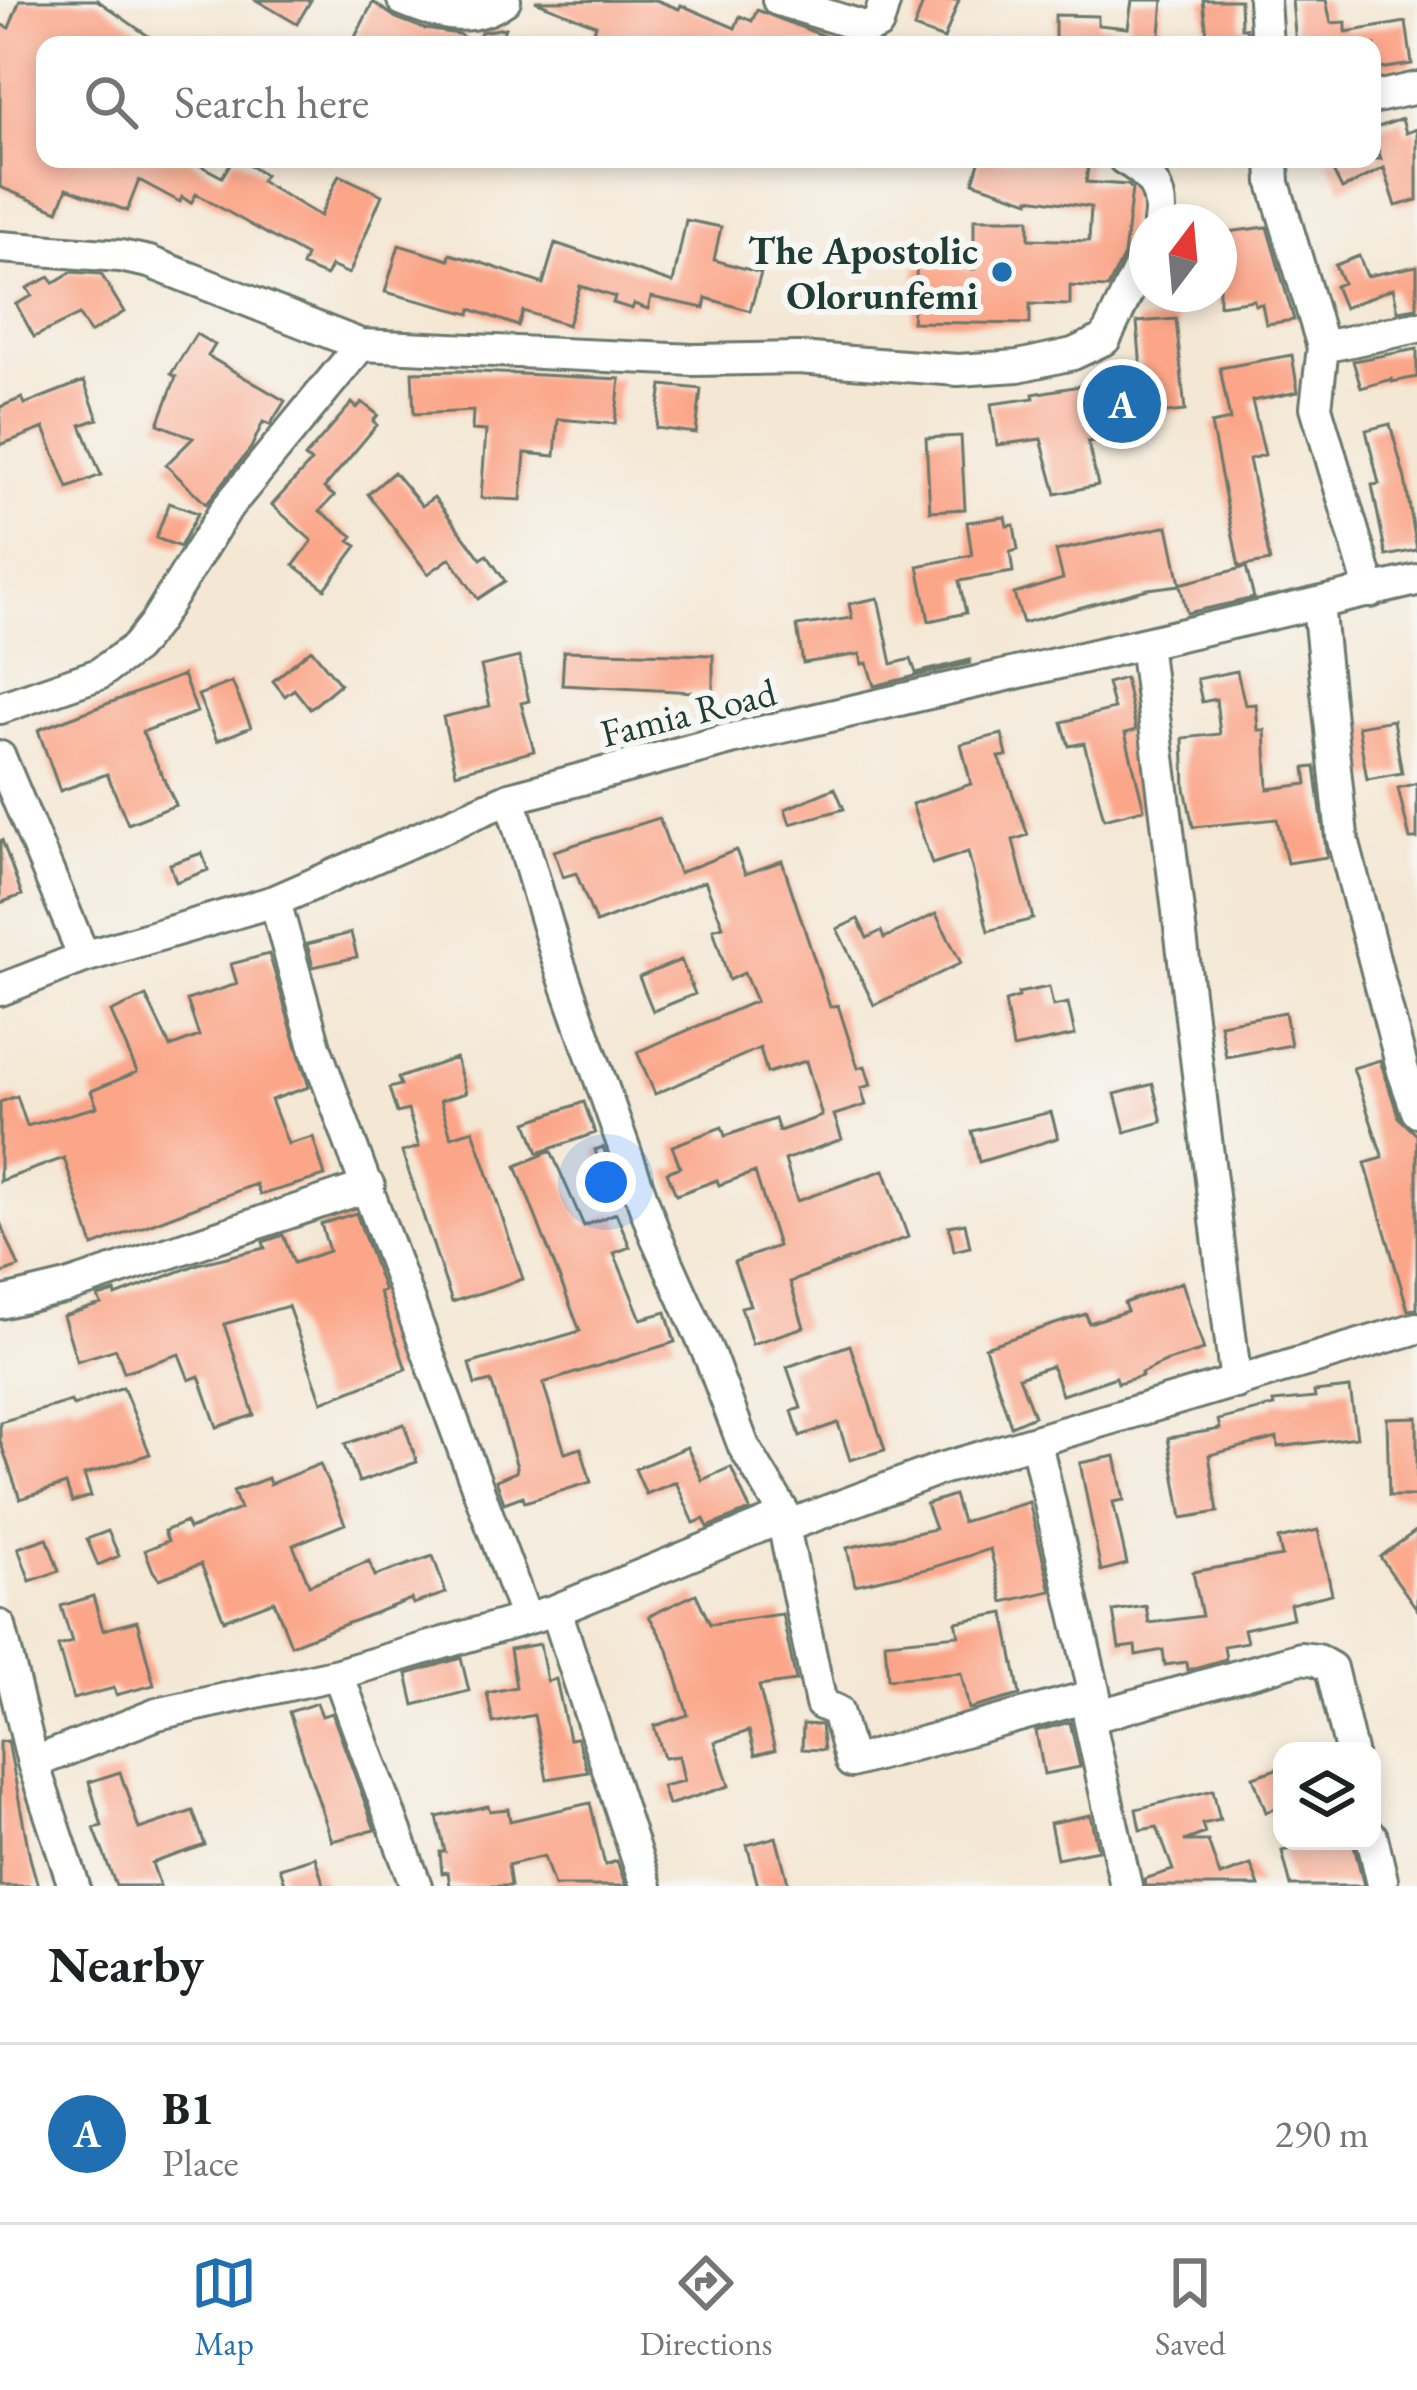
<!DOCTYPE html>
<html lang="en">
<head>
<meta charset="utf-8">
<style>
	:root { --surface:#fff; --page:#f2f2f2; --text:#202124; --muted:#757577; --line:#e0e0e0; --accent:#1f6fb2 }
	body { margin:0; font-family:"EB Garamond",serif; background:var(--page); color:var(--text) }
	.controls { position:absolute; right:36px; bottom:36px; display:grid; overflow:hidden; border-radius:24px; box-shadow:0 6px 18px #0003 }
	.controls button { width:108px; height:108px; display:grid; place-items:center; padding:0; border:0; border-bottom:3px solid var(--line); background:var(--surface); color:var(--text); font:60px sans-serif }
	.compass { position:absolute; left:1129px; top:204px; width:108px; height:108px; border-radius:50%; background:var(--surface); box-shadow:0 6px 18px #0003; rotate:16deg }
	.you { position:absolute; left:606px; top:1182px; width:42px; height:42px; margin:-30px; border:9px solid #fff; border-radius:50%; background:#1a73e8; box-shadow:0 0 0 18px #1a73e833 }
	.badge { display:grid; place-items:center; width:78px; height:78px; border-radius:50%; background:var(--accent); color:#fff; font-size:39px; font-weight:700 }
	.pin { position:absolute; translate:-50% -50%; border:6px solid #fff; box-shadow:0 3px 12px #0006 }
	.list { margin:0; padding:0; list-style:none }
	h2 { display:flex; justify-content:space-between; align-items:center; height:156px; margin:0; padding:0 48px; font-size:51px }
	h2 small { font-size:39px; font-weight:400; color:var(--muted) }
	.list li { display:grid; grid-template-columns:78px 1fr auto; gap:36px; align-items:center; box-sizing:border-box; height:180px; padding:0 48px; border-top:3px solid var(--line) }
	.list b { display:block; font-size:45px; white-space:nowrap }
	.list p { margin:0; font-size:39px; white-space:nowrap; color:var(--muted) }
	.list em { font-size:39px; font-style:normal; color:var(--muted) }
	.icon { flex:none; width:66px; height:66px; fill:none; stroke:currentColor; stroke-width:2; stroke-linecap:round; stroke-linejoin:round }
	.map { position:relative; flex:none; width:1417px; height:1886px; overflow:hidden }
	.search { position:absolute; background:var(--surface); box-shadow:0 6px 18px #0003; left:36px; right:36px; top:36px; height:132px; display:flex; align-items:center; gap:30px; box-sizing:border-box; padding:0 42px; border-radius:24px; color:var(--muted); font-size:45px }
	.sheet { height:336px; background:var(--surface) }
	nav { display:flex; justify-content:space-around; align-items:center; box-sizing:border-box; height:168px; border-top:3px solid var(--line); background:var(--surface); font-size:33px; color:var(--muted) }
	nav a { display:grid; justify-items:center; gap:6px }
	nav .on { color:var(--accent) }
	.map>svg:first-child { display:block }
	.building { fill:#fba689 }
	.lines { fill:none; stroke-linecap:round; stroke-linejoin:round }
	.minor-casing { stroke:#6a796c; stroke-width:36 }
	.minor { stroke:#fff; stroke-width:30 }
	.poi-dot { fill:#1f6fb2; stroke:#f6f6f2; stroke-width:4.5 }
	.labels { text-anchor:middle; stroke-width:12; stroke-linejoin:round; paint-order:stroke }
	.poi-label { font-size:39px; font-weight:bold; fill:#1f3d34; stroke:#f6f6f2; text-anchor:end }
	.street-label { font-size:39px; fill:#1f3d34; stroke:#f6f6f2 }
</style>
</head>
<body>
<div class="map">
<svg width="1417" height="1886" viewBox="0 0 1417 1886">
	<rect width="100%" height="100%" fill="#f6f6f2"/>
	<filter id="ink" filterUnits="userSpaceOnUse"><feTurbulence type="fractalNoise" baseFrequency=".00833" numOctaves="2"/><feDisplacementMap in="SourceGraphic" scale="24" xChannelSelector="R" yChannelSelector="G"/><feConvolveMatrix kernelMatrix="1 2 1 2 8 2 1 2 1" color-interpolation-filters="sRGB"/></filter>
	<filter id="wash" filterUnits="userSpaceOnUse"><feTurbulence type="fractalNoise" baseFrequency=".004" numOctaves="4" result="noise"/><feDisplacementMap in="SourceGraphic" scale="48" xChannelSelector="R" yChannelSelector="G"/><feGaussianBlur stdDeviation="2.7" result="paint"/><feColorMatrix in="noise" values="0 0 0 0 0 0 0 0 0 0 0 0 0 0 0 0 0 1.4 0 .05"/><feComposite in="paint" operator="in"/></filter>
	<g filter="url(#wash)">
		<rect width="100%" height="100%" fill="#f4e8d5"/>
		<g id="blocks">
			<path class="building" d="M 20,0 L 97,0 L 161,45 L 45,45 L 45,159 L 188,159 L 222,177 L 233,159 L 239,159 L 265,175 L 261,181 L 320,216 L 339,175 L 382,195 L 349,274 L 331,266 L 326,276 L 302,266 L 306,256 L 196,194 L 191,203 L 182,197 L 180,202 L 139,180 L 127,211 L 67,188 L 58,211 L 0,187 L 0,24 L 9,28 Z
				M 256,0 L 311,0 L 297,24 Z
				M 656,0 L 679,9 L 681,5 L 735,28 L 740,16 L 752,21 L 757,10 L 837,41 L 836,45 L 617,45 L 618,42 L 593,33 L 596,25 L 535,1 Z
				M 924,0 L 959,0 L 944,39 L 914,28 Z
				M 1132,0 L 1163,0 L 1159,45 L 1055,45 L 1055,15 L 1098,16 L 1098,25 L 1128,28 Z
				M 1203,0 L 1240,0 L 1241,28 L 1246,28 L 1247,45 L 1208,45 Z
				M 1292,0 L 1326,0 L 1331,23 L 1346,22 L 1346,32 L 1406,22 L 1412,64 L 1379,69 L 1375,45 L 1296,45 Z
				M 373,2 L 396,18 L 425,29 L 458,34 L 476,44 L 481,32 L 505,28 L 498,45 L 351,45 Z
				M 1402,119 L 1406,133 L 1417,129 L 1417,200 L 1396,206 L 1384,168 L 1342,189 L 1327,159 L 1381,159 L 1372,129 Z
				M 980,159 L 1089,159 L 1086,182 L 1128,185 L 1132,189 L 1124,255 L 1108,288 L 1070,286 L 1070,305 L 1030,304 L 1030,324 L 912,322 L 917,264 L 974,269 L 974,219 L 1029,219 L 1029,239 L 1089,241 L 1091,207 L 1029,198 L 1029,201 L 973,182 Z
				M 686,220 L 721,227 L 714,260 L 761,273 L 750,311 L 706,298 L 704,308 L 651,297 L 648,309 L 634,304 L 632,309 L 613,303 L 615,297 L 580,286 L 568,325 L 523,311 L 518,326 L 471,309 L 470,314 L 385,292 L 399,245 L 449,260 L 450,254 L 479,262 L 543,284 L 555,243 L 673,283 Z
				M 1267,227 L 1294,320 L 1266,324 L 1262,304 L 1255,305 L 1254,300 L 1219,305 L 1219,233 Z
				M 1359,256 L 1367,276 L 1417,266 L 1417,308 L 1398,311 L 1393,288 L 1344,308 L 1335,286 L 1343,283 L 1335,265 Z
				M 71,272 L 101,274 L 124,312 L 90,333 L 79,315 L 34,337 L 16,304 L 32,296 L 27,288 L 50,277 L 53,283 Z
				M 1176,319 L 1185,411 L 1145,415 L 1148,430 L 1088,442 L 1098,485 L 1056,494 L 1041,439 L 997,445 L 991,404 L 1034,398 L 1033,394 L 1097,383 L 1096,378 L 1141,369 L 1137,322 Z
				M 196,334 L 215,345 L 208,356 L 285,401 L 270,425 L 263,422 L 251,448 L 206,504 L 166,465 L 193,438 L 158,424 L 176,377 L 171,374 Z
				M 1417,349 L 1417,377 L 1392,382 L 1392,379 L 1361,388 L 1353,361 Z
				M 1292,355 L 1298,392 L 1252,401 L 1265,455 L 1249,459 L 1270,561 L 1239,567 L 1211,424 L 1230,420 L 1220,368 Z
				M 460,371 L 620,379 L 615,424 L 558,419 L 555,456 L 525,453 L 521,500 L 481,498 L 486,431 L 472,430 L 473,411 L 414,414 L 412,372 Z
				M 84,381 L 98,419 L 81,425 L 101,475 L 68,488 L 44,428 L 0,445 L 0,407 L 22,398 L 25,404 Z
				M 662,385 L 701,389 L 696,433 L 656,428 Z
				M 362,402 L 378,415 L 373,421 L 377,425 L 324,488 L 334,496 L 320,511 L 353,536 L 349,541 L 357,546 L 325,589 L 294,565 L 312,541 L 272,505 L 311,462 L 305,457 L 352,403 L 357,408 Z
				M 1390,424 L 1405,479 L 1417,550 L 1386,556 L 1372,485 L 1379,484 L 1366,430 Z
				M 961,436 L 965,509 L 930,511 L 926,438 Z
				M 394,472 L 422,506 L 434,497 L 481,559 L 487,555 L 505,581 L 478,599 L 450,558 L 428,574 L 368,494 Z
				M 169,503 L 198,513 L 180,547 L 156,538 Z
				M 1005,517 L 1007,526 L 1014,525 L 1018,550 L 1010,552 L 1013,572 L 959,581 L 966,613 L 929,621 L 918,566 L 972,555 L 967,522 Z
				M 1168,526 L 1180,584 L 1246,567 L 1254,598 L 1187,613 L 1180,585 L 1148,589 L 1023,623 L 1014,594 L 1063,579 L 1056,551 Z
				M 878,598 L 892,664 L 911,659 L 916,673 L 970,660 L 970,663 L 874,686 L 867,663 L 862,664 L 860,654 L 803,663 L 797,626 L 852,618 L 849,604 Z
				M 311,649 L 340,684 L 310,709 L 294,689 L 285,696 L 273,681 Z
				M 564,651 L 713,655 L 713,693 L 562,685 Z
				M 519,657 L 529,701 L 521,703 L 534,751 L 456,773 L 443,717 L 490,706 L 481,666 Z
				M 1237,671 L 1245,705 L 1256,704 L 1258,730 L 1265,730 L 1268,789 L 1307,784 L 1305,768 L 1315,767 L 1327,857 L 1287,863 L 1277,819 L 1193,827 L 1185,788 L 1183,738 L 1220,734 L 1216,699 L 1202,702 L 1197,679 Z
				M 183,675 L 197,712 L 142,732 L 176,805 L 128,824 L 107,774 L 60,791 L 38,730 Z
				M 1125,678 L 1136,730 L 1125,733 L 1144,809 L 1104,819 L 1084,743 L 1069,746 L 1062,722 L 1114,709 L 1107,683 Z
				M 232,682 L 251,727 L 217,741 L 198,695 Z
				M 1393,720 L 1402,773 L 1367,779 L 1358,726 Z
				M 1002,734 L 1007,756 L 999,757 L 1028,835 L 1013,840 L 1033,919 L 988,931 L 968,852 L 932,864 L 912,804 L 971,784 L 961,744 Z
				M 1417,783 L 1417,839 L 1410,839 L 1398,788 Z
				M 835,788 L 844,809 L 790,824 L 785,809 Z
				M 659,818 L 679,873 L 736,850 L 745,874 L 782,861 L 830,1007 L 838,1005 L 858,1068 L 865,1066 L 871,1085 L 861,1088 L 866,1105 L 834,1115 L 842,1139 L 785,1160 L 797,1201 L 884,1170 L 908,1237 L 790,1282 L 804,1327 L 752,1344 L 741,1307 L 750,1305 L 734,1262 L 778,1246 L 755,1172 L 719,1185 L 717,1180 L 676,1195 L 667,1172 L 680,1167 L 672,1146 L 722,1127 L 725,1136 L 775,1119 L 779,1131 L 822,1116 L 806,1061 L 767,1073 L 760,1048 L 655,1094 L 637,1052 L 756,1001 L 744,973 L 729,980 L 713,929 L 723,926 L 705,881 L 596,923 L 576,873 L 563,877 L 554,851 Z
				M 2,840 L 22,895 L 0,903 L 0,841 Z
				M 202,853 L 208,870 L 176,882 L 170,864 Z
				M 936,914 L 961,963 L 874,1005 L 837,929 L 858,919 L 867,938 L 881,931 L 884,938 Z
				M 351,933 L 357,957 L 313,967 L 307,944 Z
				M 269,954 L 309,1087 L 271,1100 L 288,1144 L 313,1137 L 325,1176 L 260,1195 L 256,1184 L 93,1246 L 64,1158 L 0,1181 L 0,1102 L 17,1096 L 27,1126 L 97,1107 L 91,1091 L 137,1072 L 111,1012 L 146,996 L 170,1047 L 199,1036 L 187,1000 L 237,984 L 231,964 Z
				M 681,960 L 695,994 L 653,1011 L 639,977 Z
				M 1049,987 L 1053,1006 L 1068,1003 L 1075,1035 L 1013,1048 L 1005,1001 L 1019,997 L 1018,993 Z
				M 1285,1012 L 1291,1045 L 1226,1057 L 1220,1024 Z
				M 456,1058 L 466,1093 L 440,1101 L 451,1137 L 473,1130 L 523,1279 L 452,1302 L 402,1152 L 419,1147 L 408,1110 L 397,1113 L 389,1088 L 401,1085 L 398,1078 Z
				M 1380,1060 L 1399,1118 L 1417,1135 L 1417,1309 L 1408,1310 L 1365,1163 L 1383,1158 L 1353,1068 Z
				M 1153,1084 L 1162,1122 L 1125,1132 L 1115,1094 Z
				M 584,1102 L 595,1133 L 538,1153 L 527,1122 Z
				M 1051,1112 L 1058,1138 L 979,1162 L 972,1131 Z
				M 603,1147 L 615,1179 L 607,1182 L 595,1150 Z
				M 551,1151 L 584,1226 L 616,1213 L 630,1247 L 614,1253 L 641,1319 L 666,1312 L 675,1342 L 543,1383 L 565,1453 L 581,1448 L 591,1482 L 525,1502 L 523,1496 L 504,1503 L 496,1480 L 516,1472 L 517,1467 L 491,1381 L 475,1385 L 469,1364 L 580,1331 L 516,1166 Z
				M 356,1213 L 384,1291 L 379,1292 L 406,1369 L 322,1402 L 288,1306 L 224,1324 L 254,1415 L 217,1427 L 199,1376 L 189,1380 L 179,1354 L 124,1372 L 116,1349 L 77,1361 L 63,1316 L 101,1304 L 98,1297 L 115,1292 L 116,1296 L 198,1264 L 265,1248 L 263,1242 L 283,1235 L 294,1263 L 329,1251 L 321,1224 Z
				M 0,1222 L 19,1267 L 0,1274 Z
				M 965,1223 L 970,1247 L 954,1251 L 949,1226 Z
				M 1182,1282 L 1204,1350 L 1168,1361 L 1141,1373 L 1142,1376 L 1118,1383 L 1116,1377 L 1062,1395 L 1052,1366 L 1019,1377 L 1034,1416 L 1011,1426 L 985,1347 L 1086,1314 L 1089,1323 L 1127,1311 L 1124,1303 Z
				M 850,1345 L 885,1450 L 850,1460 L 838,1423 L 800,1436 L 792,1411 L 801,1408 L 787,1367 Z
				M 123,1387 L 150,1454 L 84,1475 L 91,1496 L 72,1502 L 66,1484 L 20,1499 L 0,1441 L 0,1422 L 71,1401 L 73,1406 Z
				M 1350,1388 L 1357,1437 L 1278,1447 L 1277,1438 L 1209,1455 L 1218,1512 L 1182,1518 L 1168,1438 L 1220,1429 L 1218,1420 L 1274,1406 L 1273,1402 L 1315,1398 L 1314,1392 Z
				M 1417,1417 L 1417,1496 L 1389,1496 L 1387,1418 Z
				M 404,1424 L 417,1462 L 359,1482 L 345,1444 Z
				M 687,1447 L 702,1480 L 731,1467 L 750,1510 L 708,1527 L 704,1519 L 694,1523 L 676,1482 L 646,1494 L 635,1469 Z
				M 1115,1456 L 1124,1500 L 1113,1502 L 1127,1564 L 1101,1571 L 1080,1463 Z
				M 320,1464 L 345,1524 L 293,1545 L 309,1585 L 369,1561 L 375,1576 L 433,1556 L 446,1593 L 413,1604 L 411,1599 L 291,1645 L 274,1601 L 224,1620 L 201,1564 L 159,1579 L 153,1571 L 145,1550 L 168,1541 L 164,1531 L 186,1522 L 189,1529 L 240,1509 L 233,1491 L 268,1478 L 270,1484 Z
				M 954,1495 L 962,1522 L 1029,1502 L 1051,1591 L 1003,1602 L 990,1549 L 931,1568 L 855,1585 L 847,1548 L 935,1529 L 926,1504 Z
				M 1318,1530 L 1332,1594 L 1290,1604 L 1293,1618 L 1244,1629 L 1247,1642 L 1224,1646 L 1226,1659 L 1187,1670 L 1186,1662 L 1165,1665 L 1163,1650 L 1136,1655 L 1135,1646 L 1119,1648 L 1113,1611 L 1146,1606 L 1149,1623 L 1202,1616 L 1193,1572 L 1282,1556 L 1278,1539 Z
				M 1417,1530 L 1417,1609 L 1380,1557 Z
				M 108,1531 L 119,1556 L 98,1565 L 87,1539 Z
				M 47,1538 L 59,1571 L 30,1581 L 18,1548 Z
				M 696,1594 L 710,1624 L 782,1614 L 796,1681 L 759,1686 L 775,1750 L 755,1755 L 749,1731 L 715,1742 L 729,1786 L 668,1805 L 662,1786 L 684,1781 L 679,1756 L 664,1758 L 654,1726 L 688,1715 L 667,1647 L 649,1616 Z
				M 93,1596 L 103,1630 L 137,1621 L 154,1685 L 116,1695 L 114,1688 L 73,1699 L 58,1646 L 72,1642 L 61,1606 Z
				M 1004,1613 L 1020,1695 L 969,1709 L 961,1673 L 888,1679 L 885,1642 L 959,1635 L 956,1622 Z
				M 540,1644 L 547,1681 L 556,1679 L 569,1739 L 577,1738 L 588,1772 L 547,1779 L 534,1715 L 493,1723 L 487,1693 L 516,1687 L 510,1649 Z
				M 461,1658 L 469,1691 L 414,1705 L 407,1674 Z
				M 317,1703 L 322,1716 L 332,1713 L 375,1830 L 332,1841 L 289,1712 Z
				M 1070,1722 L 1080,1767 L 1044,1774 L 1036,1731 Z
				M 803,1724 L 821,1725 L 824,1750 L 802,1749 Z
				M 8,1741 L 30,1858 L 38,1886 L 0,1886 L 0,1742 Z
				M 1282,1767 L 1282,1806 L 1266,1812 L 1253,1777 Z
				M 120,1772 L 139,1829 L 193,1811 L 205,1845 L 152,1863 L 160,1886 L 116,1886 L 94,1828 L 102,1826 L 89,1782 Z
				M 1213,1790 L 1220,1820 L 1202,1824 L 1205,1833 L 1184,1841 L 1208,1841 L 1220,1876 L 1251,1865 L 1259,1886 L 1145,1886 L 1144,1879 L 1173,1870 L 1157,1827 L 1140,1830 L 1136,1809 Z
				M 590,1803 L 605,1865 L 617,1861 L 626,1886 L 554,1886 L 544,1856 L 508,1865 L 511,1886 L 450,1886 L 448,1872 L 442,1873 L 440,1852 L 445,1852 L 437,1817 L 488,1806 L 490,1811 L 508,1809 L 510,1821 Z
				M 1090,1815 L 1098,1850 L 1057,1858 L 1050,1823 Z
				M 776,1837 L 789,1886 L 758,1886 L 747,1845 Z
				M 1291,1841 L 1353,1841 L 1364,1886 L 1291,1886 L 1282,1851 L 1294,1848 Z
				M 315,1857 L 324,1886 L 286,1886 L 280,1868 Z"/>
		</g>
	</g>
	<g filter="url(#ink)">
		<use href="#blocks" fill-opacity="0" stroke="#6a796c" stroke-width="3"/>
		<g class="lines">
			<g class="minor-casing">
				<path id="minor" d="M 403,0 C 439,15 471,24 505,0
					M 778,0 L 868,28
					M 1264,0 L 1267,45
					M 868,28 L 878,24 L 885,0
					M 1372,98 L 1417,88
					M 1124,159 C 1151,174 1164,191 1159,222
					M 1273,159 L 1274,183 L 1323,347 L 1316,407 L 1371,592
					M 0,247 L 120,256 L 149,262 L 361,345 L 694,360 L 798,358 L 958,370 L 1018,366 L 1073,354 L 1105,339 L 1147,252
					M 1323,347 L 1417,327
					M 1318,604 L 1342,836 L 1403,1071 L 1417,1111
					M 1145,643 L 1236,1383
					M 0,708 L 99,674 L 135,648 L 155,623 L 226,509 L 361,345
					M 0,757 L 84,957
					M 510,798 L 558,961 L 654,1232 L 710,1357 L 744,1447 L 786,1516
					M 275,901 L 315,1047 L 525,1616
					M 0,990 L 84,957 L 275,901 L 510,798 L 731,739 L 1417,580
					M 0,1303 L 67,1287 L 369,1186
					M 1036,1443 L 1095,1695 L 1089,1718 L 1126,1886
					M 784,1527 L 821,1704 L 837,1711 L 851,1762 L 1095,1695
					M 556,1610 L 646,1886
					M 0,1626 L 33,1763 L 74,1886
					M 338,1674 L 416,1886
					M 1089,1718 L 1301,1658 L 1317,1660 L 1331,1668 L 1351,1751
					M 33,1763 L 157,1714 L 338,1674 L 556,1610 L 786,1516 L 784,1527 L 937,1470 L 1417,1328
					M 1372,1837 L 1382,1880"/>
			</g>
			<use href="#minor" class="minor"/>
		</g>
	</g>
	<circle class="poi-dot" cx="1002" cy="272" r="12"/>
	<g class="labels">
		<g class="poi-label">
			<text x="978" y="264">The Apostolic<tspan x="978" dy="45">Olorunfemi</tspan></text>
		</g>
		<g class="street-label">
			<text transform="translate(688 712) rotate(-14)" y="14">Famia Road</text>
		</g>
	</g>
</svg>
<div class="controls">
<button><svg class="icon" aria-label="layers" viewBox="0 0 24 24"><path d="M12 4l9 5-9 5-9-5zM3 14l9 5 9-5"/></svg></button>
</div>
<svg class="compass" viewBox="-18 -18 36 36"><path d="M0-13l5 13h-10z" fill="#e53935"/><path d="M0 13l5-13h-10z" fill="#757577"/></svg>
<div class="you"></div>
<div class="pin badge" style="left:1122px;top:404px">A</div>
<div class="search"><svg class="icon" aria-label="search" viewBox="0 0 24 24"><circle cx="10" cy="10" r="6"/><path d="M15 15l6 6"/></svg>Search here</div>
</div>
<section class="sheet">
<h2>Nearby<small></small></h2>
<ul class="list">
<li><span class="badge">A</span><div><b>B1</b><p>Place</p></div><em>290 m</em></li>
</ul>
</section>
<nav>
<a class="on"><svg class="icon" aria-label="map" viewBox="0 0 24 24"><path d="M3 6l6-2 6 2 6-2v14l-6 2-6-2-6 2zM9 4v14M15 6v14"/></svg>Map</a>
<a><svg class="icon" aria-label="directions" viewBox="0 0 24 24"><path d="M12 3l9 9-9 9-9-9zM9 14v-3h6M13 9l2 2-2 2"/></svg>Directions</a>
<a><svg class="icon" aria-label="saved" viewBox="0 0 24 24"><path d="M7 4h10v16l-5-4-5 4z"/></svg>Saved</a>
</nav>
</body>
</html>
